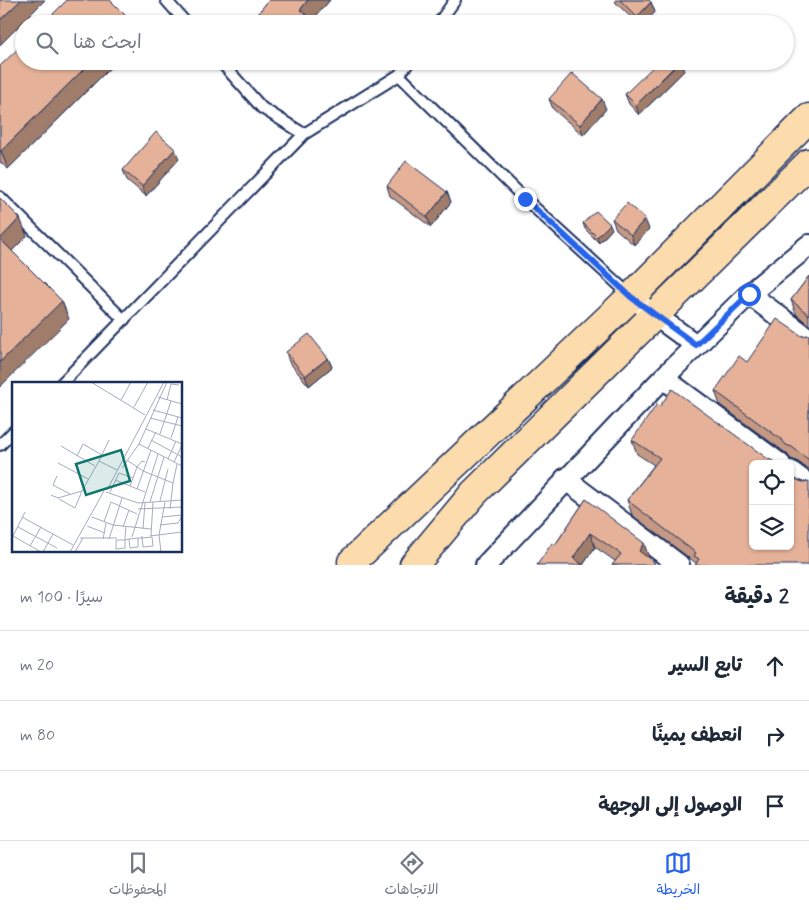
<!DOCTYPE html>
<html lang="ar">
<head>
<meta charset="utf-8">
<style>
	:root { --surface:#fff; --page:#f6f6f7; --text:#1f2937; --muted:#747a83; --line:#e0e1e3; --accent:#2563eb }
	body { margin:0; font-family:Mynerve,"Playpen Sans Arabic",sans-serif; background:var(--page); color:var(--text); direction:rtl }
	.controls { position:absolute; right:15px; bottom:15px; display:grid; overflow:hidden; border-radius:8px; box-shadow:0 1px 4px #0004 }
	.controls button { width:45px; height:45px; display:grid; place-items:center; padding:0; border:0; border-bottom:1px solid var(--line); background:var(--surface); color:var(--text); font:25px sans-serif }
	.stop { position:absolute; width:15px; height:15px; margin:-11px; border:4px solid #2563eb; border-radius:50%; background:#fff }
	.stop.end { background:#2563eb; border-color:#fff; box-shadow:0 1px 5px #0008 }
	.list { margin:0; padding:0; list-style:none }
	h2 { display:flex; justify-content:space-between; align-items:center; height:65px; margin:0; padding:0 20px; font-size:21px }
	h2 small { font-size:16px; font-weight:400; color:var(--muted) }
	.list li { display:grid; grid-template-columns:32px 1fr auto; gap:15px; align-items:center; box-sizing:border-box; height:70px; padding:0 20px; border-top:1px solid var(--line) }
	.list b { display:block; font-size:19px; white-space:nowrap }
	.list em { font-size:16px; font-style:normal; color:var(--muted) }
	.icon { flex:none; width:28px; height:28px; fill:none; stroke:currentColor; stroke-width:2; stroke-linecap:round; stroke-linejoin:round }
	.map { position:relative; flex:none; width:809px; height:565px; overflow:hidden; direction:ltr }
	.search { position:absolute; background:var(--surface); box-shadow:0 1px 4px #0004; left:15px; right:15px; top:15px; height:55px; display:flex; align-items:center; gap:12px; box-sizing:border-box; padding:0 18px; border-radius:28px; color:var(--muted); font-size:19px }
	.sheet { height:275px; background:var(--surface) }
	nav { display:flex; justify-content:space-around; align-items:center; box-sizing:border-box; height:70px; border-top:1px solid var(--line); background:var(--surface); font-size:14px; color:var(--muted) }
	nav a { display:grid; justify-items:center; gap:2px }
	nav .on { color:var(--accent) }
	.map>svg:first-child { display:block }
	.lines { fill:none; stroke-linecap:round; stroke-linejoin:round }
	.service-casing { stroke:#1b2f5e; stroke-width:14 }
	.minor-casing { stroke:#1b2f5e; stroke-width:24 }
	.trunk-casing { stroke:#1b2f5e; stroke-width:31 }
	.service { stroke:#fff; stroke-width:10 }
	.minor { stroke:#fff; stroke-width:20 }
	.trunk { stroke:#fcdcac; stroke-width:28 }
	.wall { fill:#c59883; stroke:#1b2f5e }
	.shaded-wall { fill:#a07c6a; stroke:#1b2f5e }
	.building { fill:#e5b198; stroke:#1b2f5e }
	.route { stroke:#2563eb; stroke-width:6 }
	.inset-road { fill:none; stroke:#a4acbf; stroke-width:1 }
	.view { fill:#0f766e; fill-opacity:0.15; stroke:#0f766e; stroke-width:2.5 }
	.inset-edge { fill:none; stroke:#1b2f5e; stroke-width:2.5 }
</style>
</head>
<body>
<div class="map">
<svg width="809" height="565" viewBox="0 0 809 565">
	<rect width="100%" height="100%" fill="#fff"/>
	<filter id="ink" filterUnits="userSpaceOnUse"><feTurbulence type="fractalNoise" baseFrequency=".02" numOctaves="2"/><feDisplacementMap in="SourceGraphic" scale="10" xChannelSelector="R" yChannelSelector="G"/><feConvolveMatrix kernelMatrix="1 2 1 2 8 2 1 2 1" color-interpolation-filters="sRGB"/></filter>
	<g filter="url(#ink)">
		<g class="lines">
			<g class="service-casing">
				<path id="service" d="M 166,0 L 187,24
					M 438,24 L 455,0
					M 220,61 L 262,108 L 304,134
					M 410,61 L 399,75 L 525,199 L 631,296
					M 0,197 L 124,320
					M 61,384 L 304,134 L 399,75
					M 0,445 L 14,431"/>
			</g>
			<g class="minor-casing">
				<path id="minor" d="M 749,294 L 809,339
					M 645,308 L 696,345
					M 663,378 L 749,294 L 809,245
					M 790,471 L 809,485
					M 565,479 L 679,565
					M 486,565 L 663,378 L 780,464"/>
			</g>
			<g class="trunk-casing">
				<path id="trunk" d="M 352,562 L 631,297 L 809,118
					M 414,565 L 474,493 L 809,163"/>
			</g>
			<use href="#service" class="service"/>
			<use href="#minor" class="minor"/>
			<use href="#trunk" class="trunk"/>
		</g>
		<path class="wall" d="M 269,0 L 330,0 L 312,20 L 315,24 L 263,24 L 259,12 Z
			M 615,0 L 649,0 L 651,2 L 655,12 L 644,24 L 638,24 L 616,3 Z
			M 24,61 L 117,61 L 8,169 L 0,162 L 0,66 Z
			M 684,71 L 639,115 L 629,104 L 625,94 Z
			M 549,99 L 606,109 L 583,135 L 553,109 Z
			M 179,159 L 146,196 L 127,180 L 123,170 Z
			M 387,186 L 447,192 L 451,202 L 431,227 L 390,196 Z
			M 612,219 L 649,229 L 634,245 L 616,229 Z
			M 583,223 L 612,229 L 599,243 L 585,229 Z
			M 809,276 L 809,325 L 796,314 L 791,300 Z
			M 809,335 L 809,470 L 797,461 L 791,459 L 787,454 L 720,405 L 715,391 L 747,362 L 802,336 Z
			M 286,352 L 328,358 L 332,367 L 309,386 L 289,362 Z
			M 632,440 L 753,464 L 803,482 L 808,482 L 696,563 L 632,515 L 627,500 L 654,465 L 637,454 Z
			M 586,499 L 649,558 L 615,561 L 595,547 L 583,565 L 555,545 Z"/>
		<path class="shaded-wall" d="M 21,0 L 45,0 L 0,45 L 0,20 Z
			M 308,0 L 330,0 L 309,24 L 300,10 Z
			M 651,2 L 655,12 L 644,24 L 640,24 L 637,17 Z
			M 92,61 L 117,61 L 8,169 L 1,151 Z
			M 681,61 L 684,71 L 639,115 L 636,105 Z
			M 602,99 L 606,109 L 583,135 L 580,125 Z
			M 175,149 L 179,159 L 146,196 L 142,186 Z
			M 447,192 L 451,202 L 431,227 L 427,217 Z
			M 20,218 L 27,236 L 7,256 L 0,239 Z
			M 645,219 L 649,229 L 634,245 L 631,235 Z
			M 610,224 L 612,229 L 599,243 L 597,237 Z
			M 62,301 L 69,319 L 0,387 L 0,362 Z
			M 328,358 L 332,367 L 309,386 L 305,376 Z
			M 590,533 L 595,547 L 583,565 L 573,558 Z
			M 644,543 L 649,558 L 645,565 L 639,551 Z"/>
		<path class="building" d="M 0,0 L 21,0 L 0,20 Z
			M 67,0 L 110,0 L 132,22 L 130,24 L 43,24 Z
			M 269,0 L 308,0 L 300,10 L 314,21 L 312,24 L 273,24 L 259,12 Z
			M 620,0 L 649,0 L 651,2 L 637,17 Z
			M 24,43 L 24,61 L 92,61 L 1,151 L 0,150 L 0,66 Z
			M 659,61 L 680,61 L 636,105 L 625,94 Z
			M 572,73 L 602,99 L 580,125 L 549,99 Z
			M 156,132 L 175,149 L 142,186 L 123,170 Z
			M 406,161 L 447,192 L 427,217 L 387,186 Z
			M 0,198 L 20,218 L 0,239 L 62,301 L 0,362 Z
			M 627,203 L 645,219 L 631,235 L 612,219 Z
			M 596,211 L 610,224 L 597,237 L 583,223 Z
			M 809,276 L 809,315 L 791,300 Z
			M 777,319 L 802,336 L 809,335 L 809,460 L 792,447 L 786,445 L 782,440 L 715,391 L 739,356 L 747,362 Z
			M 309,334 L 328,358 L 305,376 L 286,352 Z
			M 672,389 L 768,459 L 774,461 L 776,464 L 753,464 L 753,546 L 790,546 L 790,475 L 797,480 L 803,482 L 809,481 L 809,565 L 695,565 L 699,559 L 694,556 L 696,553 L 627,500 L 660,458 L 632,440 L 657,404 L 660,406 Z
			M 586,499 L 644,543 L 639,551 L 655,563 L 653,565 L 612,565 L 621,554 L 590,533 L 573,558 L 583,565 L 537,565 L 552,543 L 555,545 Z"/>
	</g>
	<g class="lines" filter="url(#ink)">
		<path class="route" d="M 525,199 L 631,297 L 696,345 L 749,294"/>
	</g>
	<g transform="translate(12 382)">
		<rect width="170" height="170" fill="#fff"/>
		<path class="inset-road" d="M 79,0 L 133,33M 146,15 L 170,22M 109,18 L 119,0M 155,18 L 159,2 L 167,3M 122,25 L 136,0M 141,28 L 170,36M 138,36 L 170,44M 134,47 L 170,62M 148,52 L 159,19M 159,56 L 166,35M 97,58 L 87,79 L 105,88M 139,58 L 170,75M 127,62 L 170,84M 49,64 L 83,84M 136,66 L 144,50M 65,74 L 71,62 L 90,73M 156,77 L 164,59M 115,78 L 131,89 L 161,101 L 158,127M 162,80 L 170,63M 46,81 L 76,97M 110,86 L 127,62 L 155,0M 45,94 L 41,103 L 58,112M 103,98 L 133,110M 161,101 L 165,82M 118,104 L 125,85 L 130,79 L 133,80M 125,107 L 139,68M 95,108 L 152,0M 94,110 L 126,121 L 170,118M 98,110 L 107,91 L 121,96M 39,113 L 46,116 L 70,109 L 87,79M 47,117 L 63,126 L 70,109M 148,119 L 156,87M 138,120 L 152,75M 126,127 L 170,125M 13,130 L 1,154 L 29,170M 10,135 L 61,163M 80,135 L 101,143 L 139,147M 150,135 L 170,133M 92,140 L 99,120 L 125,132M 148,143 L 166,141 L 170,134M 75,144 L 93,151M 6,145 L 45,166M 111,145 L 117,128M 114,145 L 113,156 L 113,166 L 104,167 L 104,158 L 113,158 L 117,157 L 126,156 L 130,156 L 140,155 L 141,164 L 131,165 L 131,164 L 130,156 L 130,154M 131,147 L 133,121M 138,154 L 170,150M 139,154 L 141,120M 120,155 L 146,72M 68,156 L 105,156M 91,157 L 94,141M 97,157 L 110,116M 117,157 L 118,166 L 126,165 L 126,156M 18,164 L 29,145M 31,170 L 41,152M 58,170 L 92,109M 63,170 L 71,156M 149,170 L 147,153 L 153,120"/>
		<path class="view" d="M 109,68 L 118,99 L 74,113 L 64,82 Z"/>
		<rect width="170" height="170" class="inset-edge"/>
	</g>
</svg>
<div class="controls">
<button><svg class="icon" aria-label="locate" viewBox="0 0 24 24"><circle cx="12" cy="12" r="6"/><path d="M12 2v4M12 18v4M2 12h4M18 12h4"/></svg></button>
<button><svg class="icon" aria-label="layers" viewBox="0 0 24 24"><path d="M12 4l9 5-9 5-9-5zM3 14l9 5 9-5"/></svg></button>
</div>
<div class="stop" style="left:749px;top:294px"></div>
<div class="stop end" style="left:525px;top:199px"></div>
<div class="search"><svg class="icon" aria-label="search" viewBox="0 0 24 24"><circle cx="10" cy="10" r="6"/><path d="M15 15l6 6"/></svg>ابحث هنا</div>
</div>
<section class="sheet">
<h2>2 دقيقة<small>سيرًا · 100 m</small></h2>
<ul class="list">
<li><svg class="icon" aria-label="ahead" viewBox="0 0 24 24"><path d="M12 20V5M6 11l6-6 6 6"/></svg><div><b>تابع السير</b></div><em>20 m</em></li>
<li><svg class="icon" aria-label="right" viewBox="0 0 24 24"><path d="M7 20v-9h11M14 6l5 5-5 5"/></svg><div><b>انعطف يمينًا</b></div><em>80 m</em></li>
<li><svg class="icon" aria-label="arrive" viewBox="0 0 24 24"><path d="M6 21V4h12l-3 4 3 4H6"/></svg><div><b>الوصول إلى الوجهة</b></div></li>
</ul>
</section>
<nav>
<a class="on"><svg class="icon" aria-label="map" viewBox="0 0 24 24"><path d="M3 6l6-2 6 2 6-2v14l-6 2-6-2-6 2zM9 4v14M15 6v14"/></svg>الخريطة</a>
<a><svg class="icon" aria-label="directions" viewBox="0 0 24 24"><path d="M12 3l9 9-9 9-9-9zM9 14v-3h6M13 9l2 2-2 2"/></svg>الاتجاهات</a>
<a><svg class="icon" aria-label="saved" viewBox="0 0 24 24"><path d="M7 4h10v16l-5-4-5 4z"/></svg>المحفوظات</a>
</nav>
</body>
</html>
